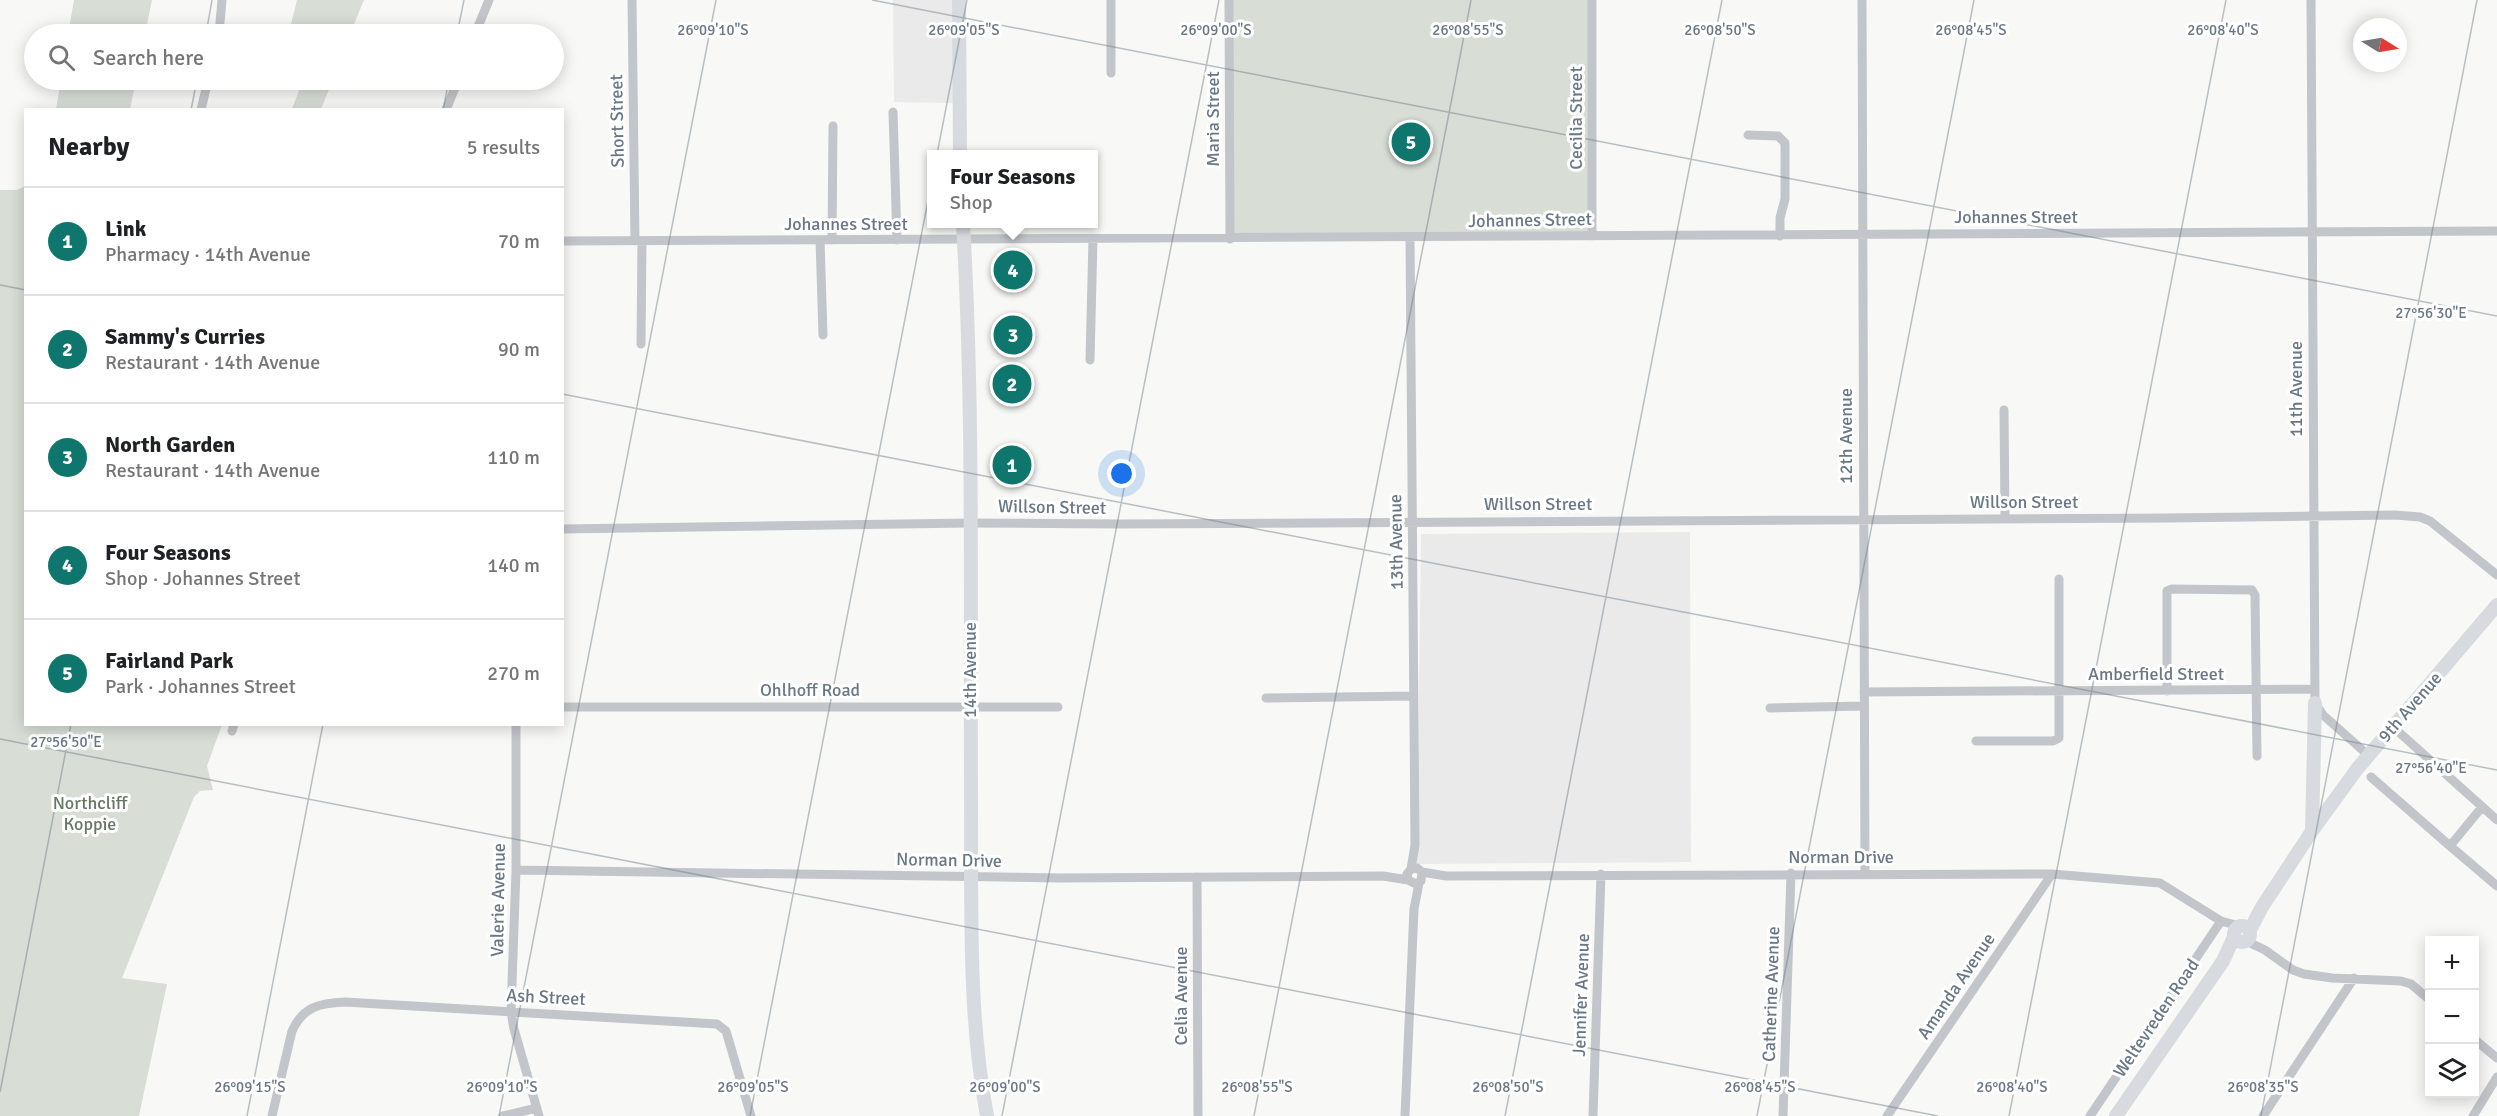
<!DOCTYPE html>
<html lang="en">
<head>
<meta charset="utf-8">
<style>
	:root { --surface:#fff; --page:#f6f6f6; --text:#202124; --muted:#757577; --line:#e0e0e0; --accent:#0f766e }
	body { margin:0; font-family:Signika,sans-serif; background:var(--page); color:var(--text) }
	.controls { position:absolute; right:18px; bottom:18px; display:grid; overflow:hidden; border-radius:0px; box-shadow:0 3px 15px #0003 }
	.controls button { width:54px; height:54px; display:grid; place-items:center; padding:0; border:0; border-bottom:2px solid var(--line); background:var(--surface); color:var(--text); font:30px sans-serif }
	.compass { position:absolute; left:2353px; top:18px; width:54px; height:54px; border-radius:50%; background:var(--surface); box-shadow:0 3px 15px #0003; rotate:101deg }
	.you { position:absolute; left:1122px; top:474px; width:21px; height:21px; margin:-15px; border:4px solid #fff; border-radius:50%; background:#1a73e8; box-shadow:0 0 0 9px #1a73e833 }
	.badge { display:grid; place-items:center; width:39px; height:39px; border-radius:50%; background:var(--accent); color:#fff; font-size:20px; font-weight:700 }
	.pin { position:absolute; translate:-50% -50%; border:3px solid #fff; box-shadow:0 2px 6px #0006 }
	.popup { position:absolute; left:927px; top:150px; width:171px; height:78px; box-sizing:border-box; display:grid; place-content:center; border-radius:0px; background:var(--surface); filter:drop-shadow(0 2px 4px #0005); font-size:20px; white-space:nowrap; color:var(--muted) }
	.popup b { font-size:22px; color:var(--text) }
	.popup::after { content:''; position:absolute; left:50%; top:100%; margin-left:-12px; border:12px solid transparent; border-top-color:var(--surface) }
	.list { margin:0; padding:0; list-style:none }
	h2 { display:flex; justify-content:space-between; align-items:center; height:78px; margin:0; padding:0 24px; font-size:26px }
	h2 small { font-size:20px; font-weight:400; color:var(--muted) }
	.list li { display:grid; grid-template-columns:39px 1fr auto; gap:18px; align-items:center; box-sizing:border-box; height:108px; padding:0 24px; border-top:2px solid var(--line) }
	.list b { display:block; font-size:22px; white-space:nowrap }
	.list p { margin:0; font-size:20px; white-space:nowrap; color:var(--muted) }
	.list em { font-size:20px; font-style:normal; color:var(--muted) }
	.icon { flex:none; width:33px; height:33px; fill:none; stroke:currentColor; stroke-width:2; stroke-linecap:round; stroke-linejoin:round }
	.map { position:relative; flex:none; width:2497px; height:1116px; overflow:hidden }
	.search { position:absolute; background:var(--surface); box-shadow:0 3px 15px #0003; left:24px; top:24px; width:540px; height:66px; display:flex; align-items:center; gap:15px; box-sizing:border-box; padding:0 21px; border-radius:33px; color:var(--muted); font-size:22px }
	.panel { position:absolute; background:var(--surface); box-shadow:0 3px 15px #0003; left:24px; top:108px; width:540px; height:618px; border-radius:0px }
	.map>svg:first-child { display:block }
	.built { fill:#e9eae9 }
	.green { fill:#d8ddd6 }
	.lines { fill:none; stroke-linecap:round; stroke-linejoin:round }
	.street { stroke:#c2c5c9; stroke-width:9 }
	.secondary { stroke:#d7dbdf; stroke-width:14 }
	.ticks { fill:none; stroke:#6a7785; stroke-width:1.5; stroke-opacity:0.45 }
	.labels { text-anchor:middle; stroke-width:6; stroke-linejoin:round; paint-order:stroke }
	.street-label { font-size:18px; fill:#6a7785; stroke:#fff }
	.park-label { font-size:18px; fill:#667864; stroke:#fff }
	.ticks-label { font-size:15px; text-anchor:middle; fill:#6a7785; stroke:#fff; stroke-width:6; stroke-linejoin:round; paint-order:stroke }
</style>
</head>
<body>
<div class="map">
<svg width="2497" height="1116" viewBox="0 0 2497 1116">
	<rect width="100%" height="100%" fill="#f8f9f6"/>
	<path class="built" d="M 893,0 L 957,0 L 958,103 L 894,102 Z
		M 1690,532 L 1691,862 L 1417,864 L 1421,534 Z"/>
	<path class="green" d="M 74,0 L 152,0 L 145,34 L 68,34 Z
		M 297,0 L 364,0 L 350,34 L 319,34 L 320,31 L 291,24 Z
		M 1231,0 L 1591,0 L 1588,237 L 1233,239 Z
		M 61,80 L 136,80 L 130,109 L 56,109 Z
		M 303,80 L 333,80 L 321,109 L 292,109 Z
		M 25,186 L 26,724 L 222,725 L 207,766 L 213,790 L 200,791 L 194,797 L 122,978 L 167,984 L 139,1116 L 0,1116 L 0,190 L 17,190 Z"/>
	<g class="lines">
		<path class="street" d="M 632,0 L 635,241
			M 1229,0 L 1230,239
			M 1862,0 L 1865,873
			M 2311,0 L 2315,703 L 2323,715 L 2368,755
			M 219,34 L 222,0
			M 475,34 L 489,0
			M 1111,73 L 1111,0
			M 201,110 L 208,80
			M 446,110 L 458,80
			M 893,112 L 897,240
			M 1748,135 L 1778,136 L 1785,143 L 1785,199 L 1780,218 L 1780,236
			M 1592,236 L 1592,0
			M 1410,238 L 1415,845 L 1411,869
			M 820,240 L 823,335
			M 832,240 L 833,126
			M 562,241 L 2497,231
			M 641,344 L 642,241
			M 1090,360 L 1093,239
			M 2004,410 L 2005,518
			M 562,529 L 969,523 L 1120,524 L 2168,518 L 2395,515 L 2420,517 L 2430,521 L 2497,575
			M 2167,691 L 2167,591 L 2172,589 L 2252,590 L 2255,595 L 2257,756
			M 1864,692 L 2315,689
			M 1266,698 L 1414,696
			M 562,707 L 1058,707
			M 1770,708 L 1864,706
			M 516,724 L 516,870 L 511,1012 L 514,1029 L 539,1116
			M 2392,726 L 2497,820
			M 232,731 L 234,724
			M 1976,741 L 2053,741 L 2059,738 L 2059,579
			M 2371,777 L 2450,846
			M 2482,807 L 2450,846 L 2497,886
			M 516,870 L 1061,878 L 1383,876 L 1408,880 L 1416,884 L 1421,881 L 1422,872 L 1417,868 L 1411,869 L 1407,874 L 1408,880
			M 1422,872 L 1446,876 L 2052,874 L 2160,883 L 2221,921 L 2239,926
			M 1197,877 L 1198,1116
			M 2246,941 L 2265,950 L 2293,970 L 2304,974 L 2332,978 L 2401,981 L 2411,984 L 2430,1000
			M 2474,1039 L 2497,1058
			M 272,1116 L 292,1031 C 303,1007 319,1003 345,1002 L 717,1024 L 726,1031 L 751,1116
			M 503,1116 L 537,1108
			M 1405,1116 L 1414,909 L 1419,883
			M 1593,1116 L 1601,874
			M 1783,1116 L 1791,873
			M 1887,1116 L 2052,874
			M 2090,1116 L 2221,921
			M 2263,1116 L 2354,978
			M 2473,1116 L 2497,1077"/>
		<path class="secondary" d="M 959,0 L 960,154
			M 963,224 C 974,412 970,602 971,790 C 972,899 967,1009 987,1116
			M 2312,831 L 2315,703
			M2234 934a8 8 0 1 1 16 0a8 8 0 1 1-16 0Z
			M 2250,930 L 2262,907 L 2312,831 L 2357,769 L 2497,605
			M 2116,1116 L 2223,961 L 2234,937"/>
	</g>
	<path class="ticks" d="M 872,0 L 2497,316M 206,34 L 212,0M 457,34 L 464,0M 191,110 L 197,80M 443,110 L 449,80M 0,285 L 26,290M 562,394 L 2497,770M 0,739 L 1938,1116M 0,1092 L 71,724M 247,1116 L 323,724M 499,1116 L 716,0M 750,1116 L 967,0M 1002,1116 L 1219,0M 1254,1116 L 1471,0M 1505,1116 L 1722,0M 1757,1116 L 1974,0M 2009,1116 L 2226,0M 2261,1116 L 2477,0"/>
	<g class="labels">
		<g class="street-label">
			<text transform="translate(1576 118) rotate(-90)" y="6">Cecilia Street</text>
			<text transform="translate(1213 119) rotate(-90)" y="6">Maria Street</text>
			<text transform="translate(617 121) rotate(-91)" y="6">Short Street</text>
			<text x="2016" y="223">Johannes Street</text>
			<text transform="translate(1530 220) rotate(-1)" y="6">Johannes Street</text>
			<text x="846" y="230">Johannes Street</text>
			<text transform="translate(2296 389) rotate(-90)" y="6">11th Avenue</text>
			<text transform="translate(1846 436) rotate(-90)" y="6">12th Avenue</text>
			<text x="2024" y="508">Willson Street</text>
			<text x="1538" y="510">Willson Street</text>
			<text transform="translate(1052 507) rotate(1)" y="6">Willson Street</text>
			<text transform="translate(1396 542) rotate(-91)" y="6">13th Avenue</text>
			<text transform="translate(970 670) rotate(-90)" y="6">14th Avenue</text>
			<text x="2156" y="680">Amberfield Street</text>
			<text x="810" y="696">Ohlhoff Road</text>
			<text transform="translate(2410 707) rotate(-49)" y="6">9th Avenue</text>
			<text x="1841" y="863">Norman Drive</text>
			<text transform="translate(949 860) rotate(1)" y="6">Norman Drive</text>
			<text transform="translate(498 900) rotate(-89)" y="6">Valerie Avenue</text>
			<text transform="translate(1956 986) rotate(-56)" y="6">Amanda Avenue</text>
			<text transform="translate(1771 994) rotate(-88)" y="6">Catherine Avenue</text>
			<text transform="translate(1581 995) rotate(-88)" y="6">Jennifer Avenue</text>
			<text transform="translate(1181 996) rotate(-90)" y="6">Celia Avenue</text>
			<text transform="translate(546 997) rotate(3)" y="6">Ash Street</text>
			<text transform="translate(2156 1018) rotate(-56)" y="6">Weltevreden Road</text>
		</g>
		<g class="park-label">
			<text x="90" y="809">Northcliff<tspan x="90" dy="21">Koppie</tspan></text>
		</g>
	</g>
	<g class="ticks-label">
		<text x="713" y="35">26°09'10"S</text>
		<text x="964" y="35">26°09'05"S</text>
		<text x="1216" y="35">26°09'00"S</text>
		<text x="1468" y="35">26°08'55"S</text>
		<text x="1971" y="35">26°08'45"S</text>
		<text x="2223" y="35">26°08'40"S</text>
		<text x="1720" y="35">26°08'50"S</text>
		<text x="2431" y="318">27°56'30"E</text>
		<text x="66" y="747">27°56'50"E</text>
		<text x="2431" y="773">27°56'40"E</text>
		<text x="250" y="1092">26°09'15"S</text>
		<text x="502" y="1092">26°09'10"S</text>
		<text x="753" y="1092">26°09'05"S</text>
		<text x="1005" y="1092">26°09'00"S</text>
		<text x="1257" y="1092">26°08'55"S</text>
		<text x="1508" y="1092">26°08'50"S</text>
		<text x="1760" y="1092">26°08'45"S</text>
		<text x="2012" y="1092">26°08'40"S</text>
		<text x="2263" y="1092">26°08'35"S</text>
	</g>
</svg>
<div class="controls">
<button>+</button>
<button>−</button>
<button><svg class="icon" aria-label="layers" viewBox="0 0 24 24"><path d="M12 4l9 5-9 5-9-5zM3 14l9 5 9-5"/></svg></button>
</div>
<svg class="compass" viewBox="-18 -18 36 36"><path d="M0-13l5 13h-10z" fill="#e53935"/><path d="M0 13l5-13h-10z" fill="#757577"/></svg>
<div class="you"></div>
<div class="pin badge" style="left:1012px;top:465px">1</div>
<div class="pin badge" style="left:1012px;top:384px">2</div>
<div class="pin badge" style="left:1013px;top:335px">3</div>
<div class="pin badge" style="left:1013px;top:270px">4</div>
<div class="popup"><b>Four Seasons</b>Shop</div>
<div class="pin badge" style="left:1411px;top:142px">5</div>
<div class="search"><svg class="icon" aria-label="search" viewBox="0 0 24 24"><circle cx="10" cy="10" r="6"/><path d="M15 15l6 6"/></svg>Search here</div>
<section class="panel">
<h2>Nearby<small>5 results</small></h2>
<ul class="list">
<li><span class="badge">1</span><div><b>Link</b><p>Pharmacy · 14th Avenue</p></div><em>70 m</em></li>
<li><span class="badge">2</span><div><b>Sammy's Curries</b><p>Restaurant · 14th Avenue</p></div><em>90 m</em></li>
<li><span class="badge">3</span><div><b>North Garden</b><p>Restaurant · 14th Avenue</p></div><em>110 m</em></li>
<li><span class="badge">4</span><div><b>Four Seasons</b><p>Shop · Johannes Street</p></div><em>140 m</em></li>
<li><span class="badge">5</span><div><b>Fairland Park</b><p>Park · Johannes Street</p></div><em>270 m</em></li>
</ul>
</section>
</div>
</body>
</html>
